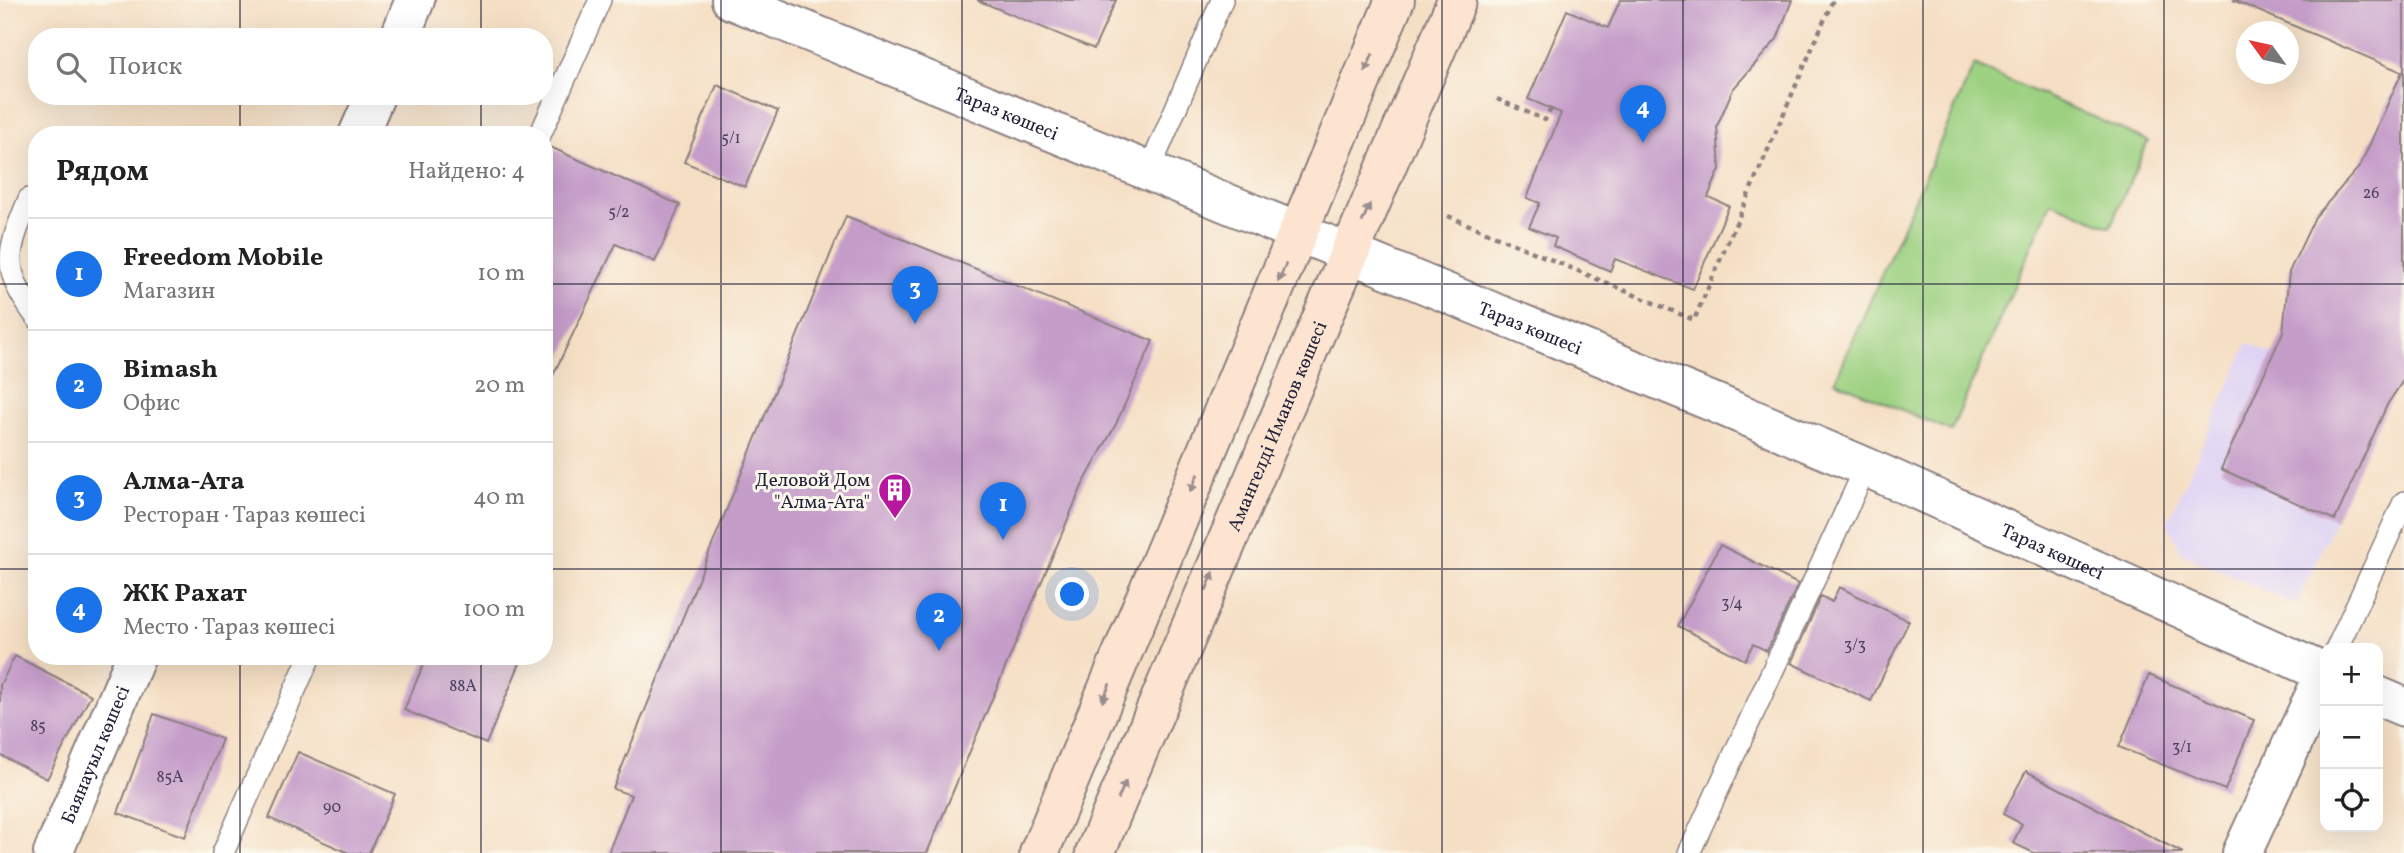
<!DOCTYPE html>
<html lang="ru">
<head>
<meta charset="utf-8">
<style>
	:root { --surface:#fff; --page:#f6f6f6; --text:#222; --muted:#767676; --line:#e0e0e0; --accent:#1a73e8 }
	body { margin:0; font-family:Vollkorn,serif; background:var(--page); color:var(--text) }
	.controls { position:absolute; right:21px; bottom:21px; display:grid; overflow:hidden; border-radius:14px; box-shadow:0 7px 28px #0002 }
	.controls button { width:63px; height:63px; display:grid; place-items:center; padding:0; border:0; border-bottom:2px solid var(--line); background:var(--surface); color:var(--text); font:35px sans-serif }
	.compass { position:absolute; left:2236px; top:21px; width:63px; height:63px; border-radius:50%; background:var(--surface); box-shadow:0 7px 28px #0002; rotate:303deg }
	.you { position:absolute; left:1073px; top:595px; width:24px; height:24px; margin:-18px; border:5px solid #fff; border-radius:50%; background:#1a73e8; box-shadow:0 0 0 10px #1a73e833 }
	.badge { display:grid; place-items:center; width:46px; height:46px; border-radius:50%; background:var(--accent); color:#fff; font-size:23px; font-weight:700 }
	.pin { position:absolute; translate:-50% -58px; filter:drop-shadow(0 2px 4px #0008) }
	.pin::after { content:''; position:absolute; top:37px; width:24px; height:21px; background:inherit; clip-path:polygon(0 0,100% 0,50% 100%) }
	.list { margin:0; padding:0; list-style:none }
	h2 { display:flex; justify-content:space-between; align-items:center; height:91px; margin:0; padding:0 28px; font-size:30px }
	h2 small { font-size:23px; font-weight:400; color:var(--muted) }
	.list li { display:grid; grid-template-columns:46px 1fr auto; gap:21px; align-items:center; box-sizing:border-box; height:112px; padding:0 28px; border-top:2px solid var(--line) }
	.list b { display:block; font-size:26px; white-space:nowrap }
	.list p { margin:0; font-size:23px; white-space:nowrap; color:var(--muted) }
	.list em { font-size:23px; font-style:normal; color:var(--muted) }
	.icon { flex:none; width:38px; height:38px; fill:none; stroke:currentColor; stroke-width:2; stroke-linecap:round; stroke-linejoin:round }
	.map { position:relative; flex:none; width:2404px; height:853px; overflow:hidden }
	.search { position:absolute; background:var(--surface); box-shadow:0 7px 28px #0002; left:28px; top:28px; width:525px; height:77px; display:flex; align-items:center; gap:18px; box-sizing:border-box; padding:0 24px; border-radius:28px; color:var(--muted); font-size:26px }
	.panel { position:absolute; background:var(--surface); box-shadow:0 7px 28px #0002; left:28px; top:126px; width:525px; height:539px; border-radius:28px }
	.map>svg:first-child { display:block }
	.built { fill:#e0d4f4 }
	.green { fill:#9dd181; stroke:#607a5e; stroke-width:2 }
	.building { fill:#c59dc9 }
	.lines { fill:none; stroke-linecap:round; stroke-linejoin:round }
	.service-casing { stroke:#8c8080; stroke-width:24 }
	.minor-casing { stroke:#8c8080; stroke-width:42 }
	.secondary-casing { stroke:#8c8080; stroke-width:42 }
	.path { stroke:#8c8080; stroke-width:4.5; stroke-dasharray:5 5; stroke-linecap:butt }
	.service { stroke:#fff; stroke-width:21 }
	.minor { stroke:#fff; stroke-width:38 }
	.secondary { stroke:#fde4d1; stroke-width:38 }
	.oneway { fill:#9a8d8e }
	.grid { fill:none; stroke:#22223b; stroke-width:2; stroke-opacity:0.55 }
	.labels { text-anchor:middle; stroke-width:6; stroke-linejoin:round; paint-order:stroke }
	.number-label { font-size:16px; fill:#4b415e }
	.street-label { font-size:19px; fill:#22223b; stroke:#fbf7ec }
	.poi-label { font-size:19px; fill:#22223b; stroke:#fbf7ec; text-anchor:end }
</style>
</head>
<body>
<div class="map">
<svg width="2404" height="853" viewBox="0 0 2404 853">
	<rect width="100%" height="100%" fill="#fbf7ec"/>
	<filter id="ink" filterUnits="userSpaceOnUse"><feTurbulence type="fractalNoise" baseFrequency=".0143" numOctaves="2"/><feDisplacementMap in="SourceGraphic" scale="14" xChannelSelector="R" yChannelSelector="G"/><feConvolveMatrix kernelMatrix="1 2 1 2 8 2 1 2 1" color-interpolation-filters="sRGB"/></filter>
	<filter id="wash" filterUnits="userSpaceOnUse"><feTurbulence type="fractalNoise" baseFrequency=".00686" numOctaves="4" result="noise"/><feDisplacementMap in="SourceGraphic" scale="28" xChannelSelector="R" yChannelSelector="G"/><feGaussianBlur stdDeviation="1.57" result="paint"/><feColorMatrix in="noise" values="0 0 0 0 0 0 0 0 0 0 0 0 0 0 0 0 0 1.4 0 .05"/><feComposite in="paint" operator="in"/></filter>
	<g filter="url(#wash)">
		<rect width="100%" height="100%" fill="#f5dfc4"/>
		<path class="built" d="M 2248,343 L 2273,354 L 2221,468 L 2335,520 L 2297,605 L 2182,554 L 2167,523 Z"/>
		<path class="green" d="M 1974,65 L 2148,141 L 2110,227 L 2051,202 L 1951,431 L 1835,381 Z"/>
		<g id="blocks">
			<path class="building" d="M 977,0 L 1116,0 L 1094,49 Z
				M 1620,0 L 1792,0 L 1777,39 L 1733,89 L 1717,126 L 1720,169 L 1708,197 L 1729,206 L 1693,289 L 1615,259 L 1610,271 L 1553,246 L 1556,238 L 1529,227 L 1540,203 L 1527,198 L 1561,113 L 1528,99 L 1567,10 L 1608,28 Z
				M 2233,0 L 2404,0 L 2404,379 L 2387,405 L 2335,520 L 2221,469 L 2283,332 L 2289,272 L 2315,217 L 2360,166 L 2402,72 Z
				M 717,85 L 778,111 L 745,187 L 684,162 Z
				M 548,146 L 680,205 L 655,262 L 616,244 L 544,394 L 544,147 Z
				M 846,216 L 1153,341 L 1116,424 L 1082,486 L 927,853 L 608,853 L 631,795 L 613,789 Z
				M 1720,545 L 1798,584 L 1767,651 L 1753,644 L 1745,660 L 1678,626 Z
				M 1839,587 L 1909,621 L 1871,701 L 1791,663 L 1821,596 L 1832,602 Z
				M 15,656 L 91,695 L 47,779 L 0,755 L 0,685 Z
				M 427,656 L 523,656 L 486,744 L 404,710 Z
				M 2149,675 L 2254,720 L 2225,790 L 2119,747 Z
				M 154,714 L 222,739 L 185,837 L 118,813 Z
				M 298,752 L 395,794 L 369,853 L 349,853 L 269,818 Z
				M 2026,771 L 2113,817 L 2183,853 L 2034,853 L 2013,843 L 2022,824 L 2003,814 Z"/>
		</g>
	</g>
	<g filter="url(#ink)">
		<use href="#blocks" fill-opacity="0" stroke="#8c8080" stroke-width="2"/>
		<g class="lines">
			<g class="service-casing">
				<path id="service" d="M 540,135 L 600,0
					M 1149,171 L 1222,0
					M 29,199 C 7,253 0,268 37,318
					M 2337,648 L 2404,502
					M 223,853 L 310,656
					M 1689,853 L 1866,467"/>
			</g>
			<g class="minor-casing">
				<g id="minor">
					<path id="s1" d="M 731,0 L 1715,403 L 1866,467 L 2325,673"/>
					<path d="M 400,37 L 415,0"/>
					<path d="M 358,135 L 375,96"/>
					<path d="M 2378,696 L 2404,707"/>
					<path id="s2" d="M 53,853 L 136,656"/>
					<path d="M 2242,853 L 2325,673"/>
				</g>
			</g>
			<g class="secondary-casing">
				<g id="secondary">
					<path d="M 1039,853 L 1395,0"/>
					<path id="s3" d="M 1095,853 L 1457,0"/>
				</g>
			</g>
			<path class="path" d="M 1497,99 L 1545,120 L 1551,109
				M 1448,216 L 1694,320 L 1833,0"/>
			<use href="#service" class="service"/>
			<use href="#minor" class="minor"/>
			<use href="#secondary" class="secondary"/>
		</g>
		<defs><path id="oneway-solid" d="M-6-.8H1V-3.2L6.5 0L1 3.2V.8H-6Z" transform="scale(1.75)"/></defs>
		<g class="oneway">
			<use href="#oneway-solid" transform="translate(1369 63) rotate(113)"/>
			<use href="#oneway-solid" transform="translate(1366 213) rotate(-67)"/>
			<use href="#oneway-solid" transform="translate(1282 273) rotate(113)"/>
			<use href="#oneway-solid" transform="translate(1194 483) rotate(113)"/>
			<use href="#oneway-solid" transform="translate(1210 581) rotate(-67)"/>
			<use href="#oneway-solid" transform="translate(1106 693) rotate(113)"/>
			<use href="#oneway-solid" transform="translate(1122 790) rotate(-67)"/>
		</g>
	</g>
	<path class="grid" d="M 240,0 L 240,37M 481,0 L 481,37M 721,0 L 721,853M 962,0 L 962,853M 1202,0 L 1202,853M 1442,0 L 1442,853M 1683,0 L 1683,853M 1923,0 L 1923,853M 2164,0 L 2164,853M 240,96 L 240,135M 481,96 L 481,135M 0,284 L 37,284M 544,284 L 2404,284M 0,569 L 37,569M 544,569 L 2404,569M 240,656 L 240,853M 481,656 L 481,853"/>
	<defs>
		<g id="building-pin" transform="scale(1.75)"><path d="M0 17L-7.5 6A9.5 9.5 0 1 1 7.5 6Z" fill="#b5179e" stroke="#fbf7ec"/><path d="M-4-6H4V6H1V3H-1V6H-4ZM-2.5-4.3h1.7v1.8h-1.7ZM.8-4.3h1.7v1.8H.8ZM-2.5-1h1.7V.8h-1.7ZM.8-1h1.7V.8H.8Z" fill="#fff"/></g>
	</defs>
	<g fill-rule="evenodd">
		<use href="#building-pin" x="895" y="490"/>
	</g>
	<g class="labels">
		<g class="number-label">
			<text x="731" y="143">5/1</text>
			<text x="2371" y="198">26</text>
			<text x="619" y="217">5/2</text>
			<text x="1732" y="608">3/4</text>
			<text x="1855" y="650">3/3</text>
			<text x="463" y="691">88А</text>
			<text x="38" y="731">85</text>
			<text x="2182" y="752">3/1</text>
			<text x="170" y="782">85А</text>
			<text x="332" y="812">90</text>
		</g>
		<g class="street-label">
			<text dy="7" stroke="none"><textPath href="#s1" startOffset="298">Тараз көшесі</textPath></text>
			<text dy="7" stroke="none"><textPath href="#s1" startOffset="864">Тараз көшесі</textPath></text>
			<text dy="7" stroke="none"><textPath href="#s3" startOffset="464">Амангелді Иманов көшесі</textPath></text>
			<text dy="7" stroke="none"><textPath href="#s1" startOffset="1432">Тараз көшесі</textPath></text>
			<text dy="7" stroke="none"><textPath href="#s2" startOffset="107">Баянауыл көшесі</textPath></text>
		</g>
		<g class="poi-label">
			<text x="870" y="486">Деловой Дом<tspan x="870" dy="22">"Алма-Ата"</tspan></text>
		</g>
	</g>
</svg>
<div class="controls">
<button>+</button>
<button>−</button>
<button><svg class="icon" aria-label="locate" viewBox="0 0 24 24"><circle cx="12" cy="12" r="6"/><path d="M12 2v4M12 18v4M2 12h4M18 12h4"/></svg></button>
</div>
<svg class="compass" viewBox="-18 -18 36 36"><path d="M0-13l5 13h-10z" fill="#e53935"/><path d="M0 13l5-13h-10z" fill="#767676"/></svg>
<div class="you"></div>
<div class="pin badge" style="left:1003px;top:540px">1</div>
<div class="pin badge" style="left:939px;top:651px">2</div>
<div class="pin badge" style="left:915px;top:324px">3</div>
<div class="pin badge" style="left:1643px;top:143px">4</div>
<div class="search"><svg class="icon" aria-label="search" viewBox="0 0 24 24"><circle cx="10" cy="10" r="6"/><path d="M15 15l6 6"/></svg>Поиск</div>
<section class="panel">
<h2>Рядом<small>Найдено: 4</small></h2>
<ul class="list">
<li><span class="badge">1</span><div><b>Freedom Mobile</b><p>Магазин</p></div><em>10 m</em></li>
<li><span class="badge">2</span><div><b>Bimash</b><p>Офис</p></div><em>20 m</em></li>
<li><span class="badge">3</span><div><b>Алма-Ата</b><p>Ресторан · Тараз көшесі</p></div><em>40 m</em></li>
<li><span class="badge">4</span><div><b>ЖК Рахат</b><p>Место · Тараз көшесі</p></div><em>100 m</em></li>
</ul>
</section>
</div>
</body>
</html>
